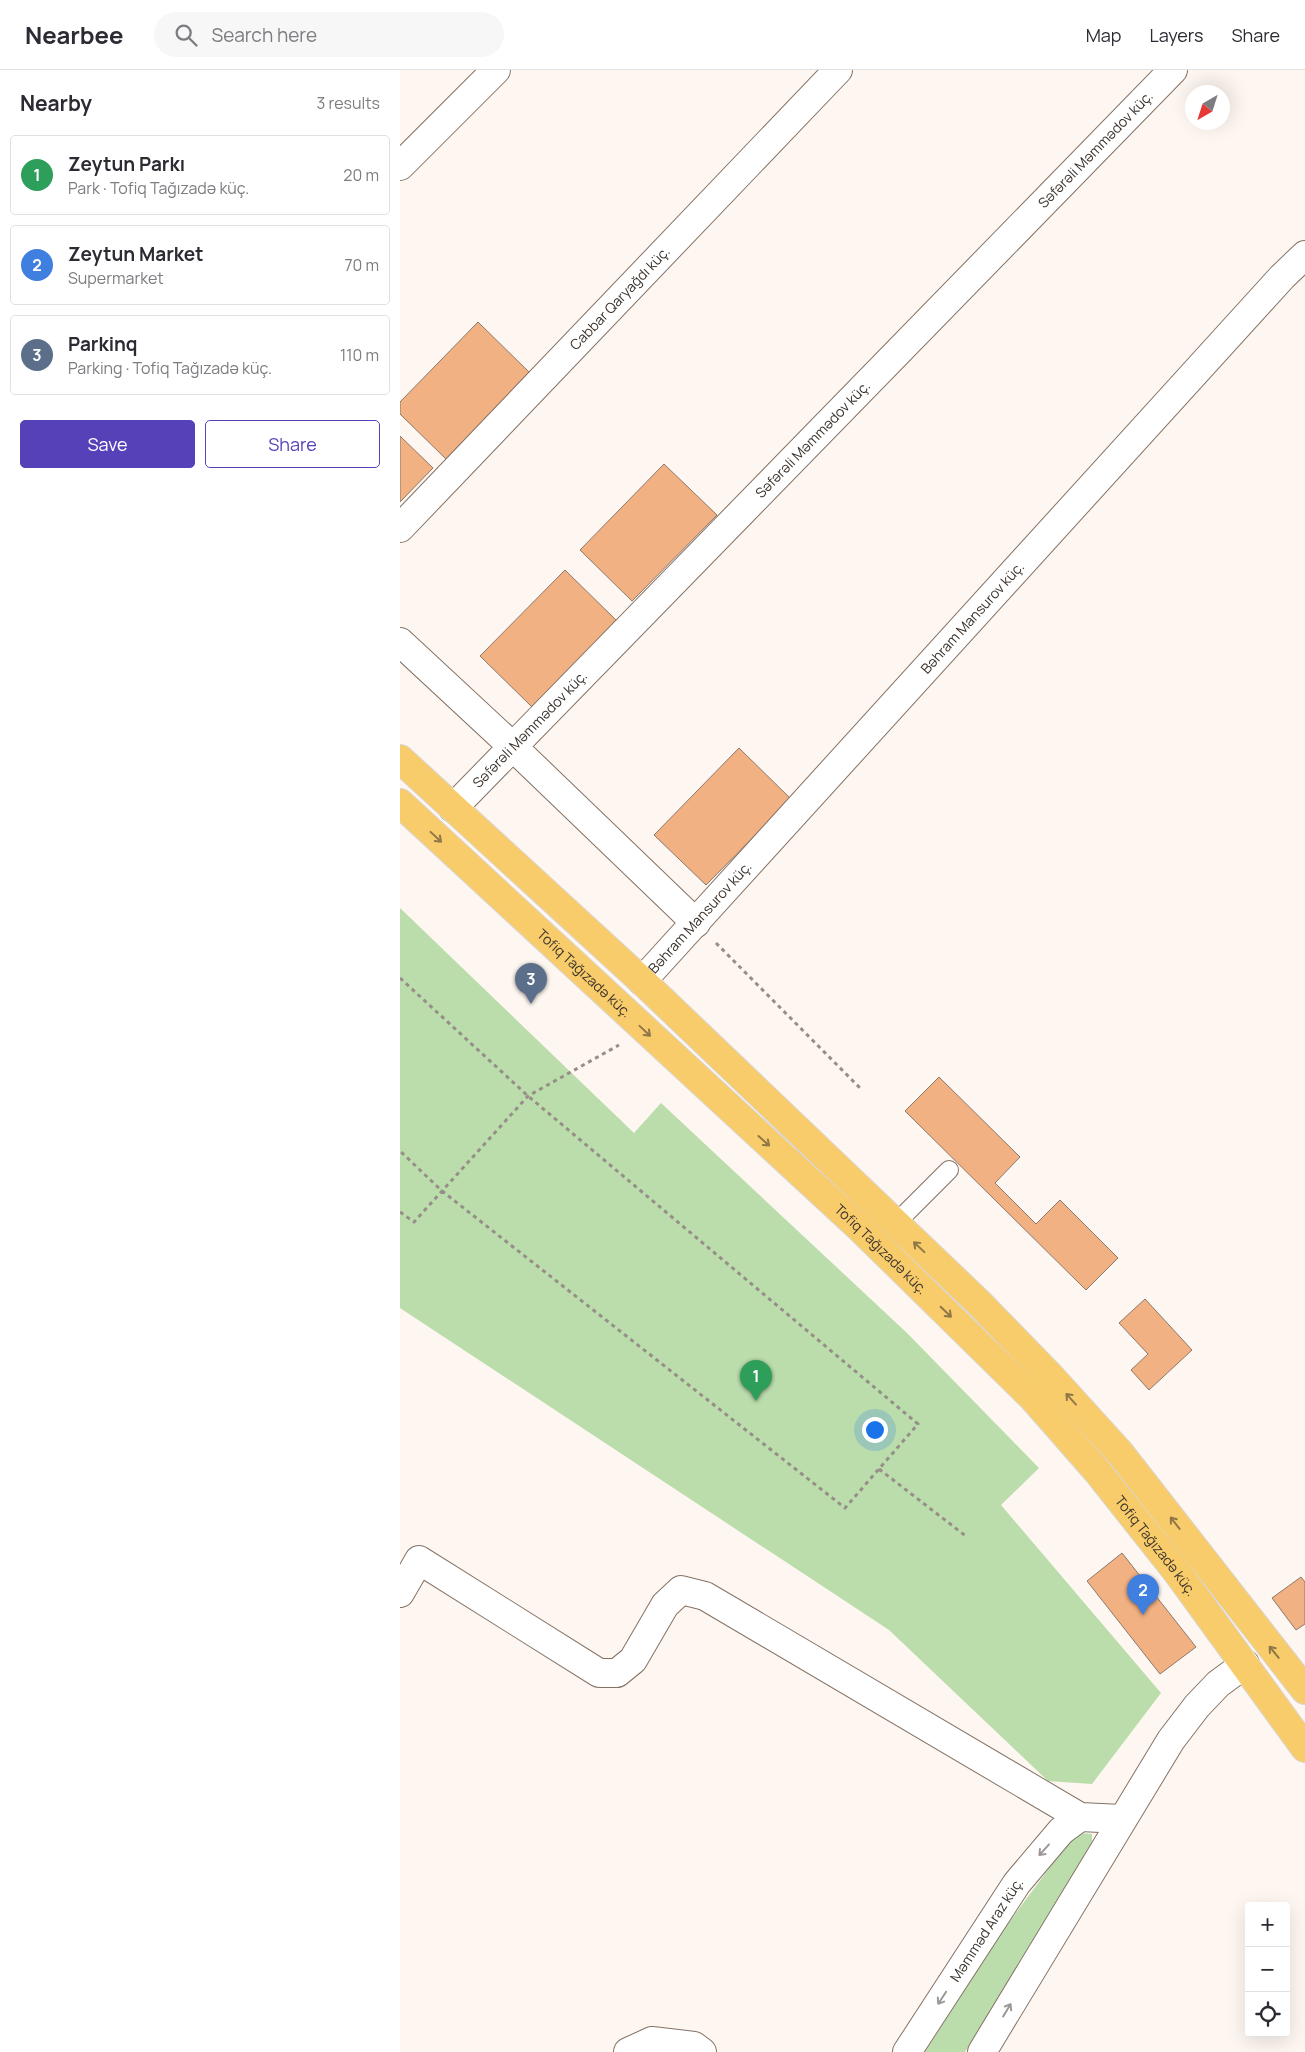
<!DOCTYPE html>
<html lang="en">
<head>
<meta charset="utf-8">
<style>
	:root { --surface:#fff; --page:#f7f7f7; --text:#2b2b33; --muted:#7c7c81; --line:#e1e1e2; --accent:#5741b9 }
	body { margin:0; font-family:Manrope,sans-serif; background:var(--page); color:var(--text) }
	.controls { position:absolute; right:15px; bottom:15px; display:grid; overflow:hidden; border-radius:5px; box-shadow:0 5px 20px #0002 }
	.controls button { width:45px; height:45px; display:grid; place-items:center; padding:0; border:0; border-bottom:1px solid var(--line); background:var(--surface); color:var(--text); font:25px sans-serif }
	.compass { position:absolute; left:785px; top:15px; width:45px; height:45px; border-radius:50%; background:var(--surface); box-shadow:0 5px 20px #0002; rotate:219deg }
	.you { position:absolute; left:474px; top:1359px; width:18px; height:18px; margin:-12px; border:4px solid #fff; border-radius:50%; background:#1a73e8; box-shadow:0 0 0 8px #1a73e833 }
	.badge { display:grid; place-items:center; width:32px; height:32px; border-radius:50%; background:var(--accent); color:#fff; font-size:16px; font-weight:700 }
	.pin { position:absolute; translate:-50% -41px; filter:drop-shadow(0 1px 2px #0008) }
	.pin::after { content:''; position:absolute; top:26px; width:18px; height:15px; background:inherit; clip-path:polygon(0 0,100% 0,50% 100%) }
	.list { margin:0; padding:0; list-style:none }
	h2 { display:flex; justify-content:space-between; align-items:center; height:65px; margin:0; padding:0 20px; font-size:21px }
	h2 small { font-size:16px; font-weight:400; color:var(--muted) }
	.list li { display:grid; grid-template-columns:32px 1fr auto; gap:15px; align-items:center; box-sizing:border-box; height:80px; margin:0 10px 10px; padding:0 10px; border:1px solid var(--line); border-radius:5px }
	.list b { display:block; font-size:19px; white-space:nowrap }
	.list p { margin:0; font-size:16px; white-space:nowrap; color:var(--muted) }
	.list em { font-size:16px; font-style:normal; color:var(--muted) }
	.actions { display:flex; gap:10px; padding:15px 20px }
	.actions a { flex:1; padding:11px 0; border:1px solid var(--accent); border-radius:5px; text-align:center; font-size:18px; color:var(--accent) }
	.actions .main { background:var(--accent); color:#fff }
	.icon { flex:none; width:28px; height:28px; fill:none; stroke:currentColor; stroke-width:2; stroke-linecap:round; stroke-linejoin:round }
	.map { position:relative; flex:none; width:905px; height:1982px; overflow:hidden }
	header { display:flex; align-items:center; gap:30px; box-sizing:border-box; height:70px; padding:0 25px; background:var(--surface); border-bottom:1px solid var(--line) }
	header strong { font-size:24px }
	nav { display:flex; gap:28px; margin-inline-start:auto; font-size:18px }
	.search { width:350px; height:45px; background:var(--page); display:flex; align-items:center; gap:12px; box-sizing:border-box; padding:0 18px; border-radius:28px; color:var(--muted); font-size:19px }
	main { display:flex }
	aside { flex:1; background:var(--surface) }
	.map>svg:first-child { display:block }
	.green { fill:#bbddac }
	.building { fill:#f1b183; stroke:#8c796c }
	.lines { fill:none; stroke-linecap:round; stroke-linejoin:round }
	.service-casing { stroke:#847265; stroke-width:20 }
	.minor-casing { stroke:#847265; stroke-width:30 }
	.primary-casing { stroke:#d8d6d5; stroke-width:30 }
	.path { stroke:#968e88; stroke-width:3; stroke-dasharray:4 4; stroke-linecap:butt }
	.service { stroke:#fff; stroke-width:18 }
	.minor { stroke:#fff; stroke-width:28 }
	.primary { stroke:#f8cc6a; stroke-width:28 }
	.oneway { stroke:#907748 }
	.oneway2 { stroke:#9c9896 }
	.labels { text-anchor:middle; stroke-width:5; stroke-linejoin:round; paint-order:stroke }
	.street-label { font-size:14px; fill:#3a322c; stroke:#fef6f0 }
</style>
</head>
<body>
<header>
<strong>Nearbee</strong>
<div class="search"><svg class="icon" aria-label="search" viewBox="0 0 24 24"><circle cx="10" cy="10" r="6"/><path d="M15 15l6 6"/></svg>Search here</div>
<nav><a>Map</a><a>Layers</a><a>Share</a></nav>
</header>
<main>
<aside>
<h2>Nearby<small>3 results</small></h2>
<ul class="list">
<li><span class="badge" style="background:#2e9e5b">1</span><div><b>Zeytun Parkı</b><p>Park · Tofiq Tağızadə küç.</p></div><em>20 m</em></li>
<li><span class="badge" style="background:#3f7fe0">2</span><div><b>Zeytun Market</b><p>Supermarket</p></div><em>70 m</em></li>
<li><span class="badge" style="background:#5c6f8a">3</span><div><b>Parkinq</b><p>Parking · Tofiq Tağızadə küç.</p></div><em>110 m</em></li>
</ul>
<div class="actions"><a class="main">Save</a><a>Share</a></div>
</aside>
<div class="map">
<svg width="905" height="1982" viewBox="0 0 905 1982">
	<rect width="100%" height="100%" fill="#fef6f0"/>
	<path class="green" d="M 0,838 L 234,1063 L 261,1033 L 507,1263 L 639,1398 L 601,1435 L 761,1623 L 692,1714 L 648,1711 L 489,1560 L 0,1238 Z
		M 680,1763 L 692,1764 L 692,1777 L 565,1982 L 525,1982 L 604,1859 L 665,1777 Z"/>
	<path class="building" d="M 78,252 L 130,303 L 46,389 L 0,344 L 0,332 Z
		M 0,366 L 33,398 L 0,432 Z
		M 264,394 L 317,445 L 232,531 L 180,480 Z
		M 165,500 L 217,551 L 132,637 L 80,586 Z
		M 339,678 L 391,729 L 306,815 L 254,765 Z
		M 539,1007 L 620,1087 L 595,1113 L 636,1154 L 660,1130 L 718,1188 L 686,1220 L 505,1041 Z
		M 745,1229 L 792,1280 L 749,1320 L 731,1300 L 748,1284 L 719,1253 Z
		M 722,1483 L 796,1577 L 760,1604 L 687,1511 Z
		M 901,1507 L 905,1512 L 905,1554 L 896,1560 L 872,1528 Z"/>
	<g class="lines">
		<g class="service-casing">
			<path id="service" d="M 495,1154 L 549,1100"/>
		</g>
		<g class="minor-casing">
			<g id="minor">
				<path d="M 0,96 L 96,0"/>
				<path id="s1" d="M 0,458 L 438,0"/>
				<path d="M 0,572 L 112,676 L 296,853"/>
				<path id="s2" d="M 53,738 L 773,0"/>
				<path id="s3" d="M 242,911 L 882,207 L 905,185"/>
				<path d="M 0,1523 L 19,1490 L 199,1603 L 217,1603 L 233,1590 L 265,1535 L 281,1520 L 305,1526 L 680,1747 L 722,1749"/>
				<path d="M 228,1982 L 252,1971 L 294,1976 L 302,1982"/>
				<path id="s4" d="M 507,1982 L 617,1813 L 661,1761 L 680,1747"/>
				<path d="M 582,1982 L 771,1670 L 797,1636 L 818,1614 L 845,1594"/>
			</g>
		</g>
		<g class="primary-casing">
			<g id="primary">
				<path d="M 0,689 L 242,911 L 578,1232 L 651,1307 L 720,1383 L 905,1620"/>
				<path id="s5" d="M 0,733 L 461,1159 L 633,1328 L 697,1401 L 777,1502 L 905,1678"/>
			</g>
		</g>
		<path class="path" d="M 316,873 L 460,1018
			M 0,908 L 128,1026 L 518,1354 L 445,1438 L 42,1121 L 0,1081
			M 0,1142 L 14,1152 L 128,1026 L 219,975
			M 479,1399 L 567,1467"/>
		<use href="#service" class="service"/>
		<use href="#minor" class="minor"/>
		<use href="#primary" class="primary"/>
	</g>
	<defs><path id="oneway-shaft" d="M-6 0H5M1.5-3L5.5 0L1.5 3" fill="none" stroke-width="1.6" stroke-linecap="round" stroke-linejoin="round" transform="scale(1.25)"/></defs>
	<g class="oneway">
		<use href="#oneway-shaft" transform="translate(36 767) rotate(43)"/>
		<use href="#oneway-shaft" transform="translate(245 961) rotate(43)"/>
		<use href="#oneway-shaft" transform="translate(364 1071) rotate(42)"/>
		<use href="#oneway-shaft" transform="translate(519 1177) rotate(-137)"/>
		<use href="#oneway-shaft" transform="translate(546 1242) rotate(44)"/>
		<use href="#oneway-shaft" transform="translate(671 1329) rotate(-132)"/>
		<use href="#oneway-shaft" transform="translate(775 1453) rotate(-128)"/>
		<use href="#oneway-shaft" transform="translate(874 1582) rotate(-129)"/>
	</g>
	<g class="oneway2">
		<use href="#oneway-shaft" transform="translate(644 1780) rotate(132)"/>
		<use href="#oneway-shaft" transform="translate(542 1928) rotate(123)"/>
		<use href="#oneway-shaft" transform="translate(607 1940) rotate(-59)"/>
	</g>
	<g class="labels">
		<g class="street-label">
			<text dy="5" stroke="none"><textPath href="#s2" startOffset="920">Səfərəli Məmmədov küç.</textPath></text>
			<text dy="5" stroke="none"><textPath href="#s1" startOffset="318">Cabbar Qaryağdı küç.</textPath></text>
			<text dy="5" stroke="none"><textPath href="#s2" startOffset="515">Səfərəli Məmmədov küç.</textPath></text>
			<text dy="5" stroke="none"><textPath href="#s3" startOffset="491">Bəhram Mansurov küç.</textPath></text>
			<text dy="5" stroke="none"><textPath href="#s2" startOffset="110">Səfərəli Məmmədov küç.</textPath></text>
			<text dy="5" stroke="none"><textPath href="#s3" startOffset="86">Bəhram Mansurov küç.</textPath></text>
			<text dy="5" stroke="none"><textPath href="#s5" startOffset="251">Tofiq Tağızadə küç.</textPath></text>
			<text dy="5" stroke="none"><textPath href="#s5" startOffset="656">Tofiq Tağızadə küç.</textPath></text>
			<text dy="5" stroke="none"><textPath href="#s5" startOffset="1061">Tofiq Tağızadə küç.</textPath></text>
			<text dy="5" stroke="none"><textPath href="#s4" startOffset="146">Məmməd Araz küç.</textPath></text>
		</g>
	</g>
</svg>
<div class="controls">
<button>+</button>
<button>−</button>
<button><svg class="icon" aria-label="locate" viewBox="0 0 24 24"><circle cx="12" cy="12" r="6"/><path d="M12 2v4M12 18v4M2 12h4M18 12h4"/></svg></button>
</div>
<svg class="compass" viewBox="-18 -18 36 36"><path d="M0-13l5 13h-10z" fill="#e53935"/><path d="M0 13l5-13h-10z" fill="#7c7c81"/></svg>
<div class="you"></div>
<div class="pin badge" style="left:356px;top:1331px;background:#2e9e5b">1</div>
<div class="pin badge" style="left:743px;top:1545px;background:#3f7fe0">2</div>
<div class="pin badge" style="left:131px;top:934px;background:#5c6f8a">3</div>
</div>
</main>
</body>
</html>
